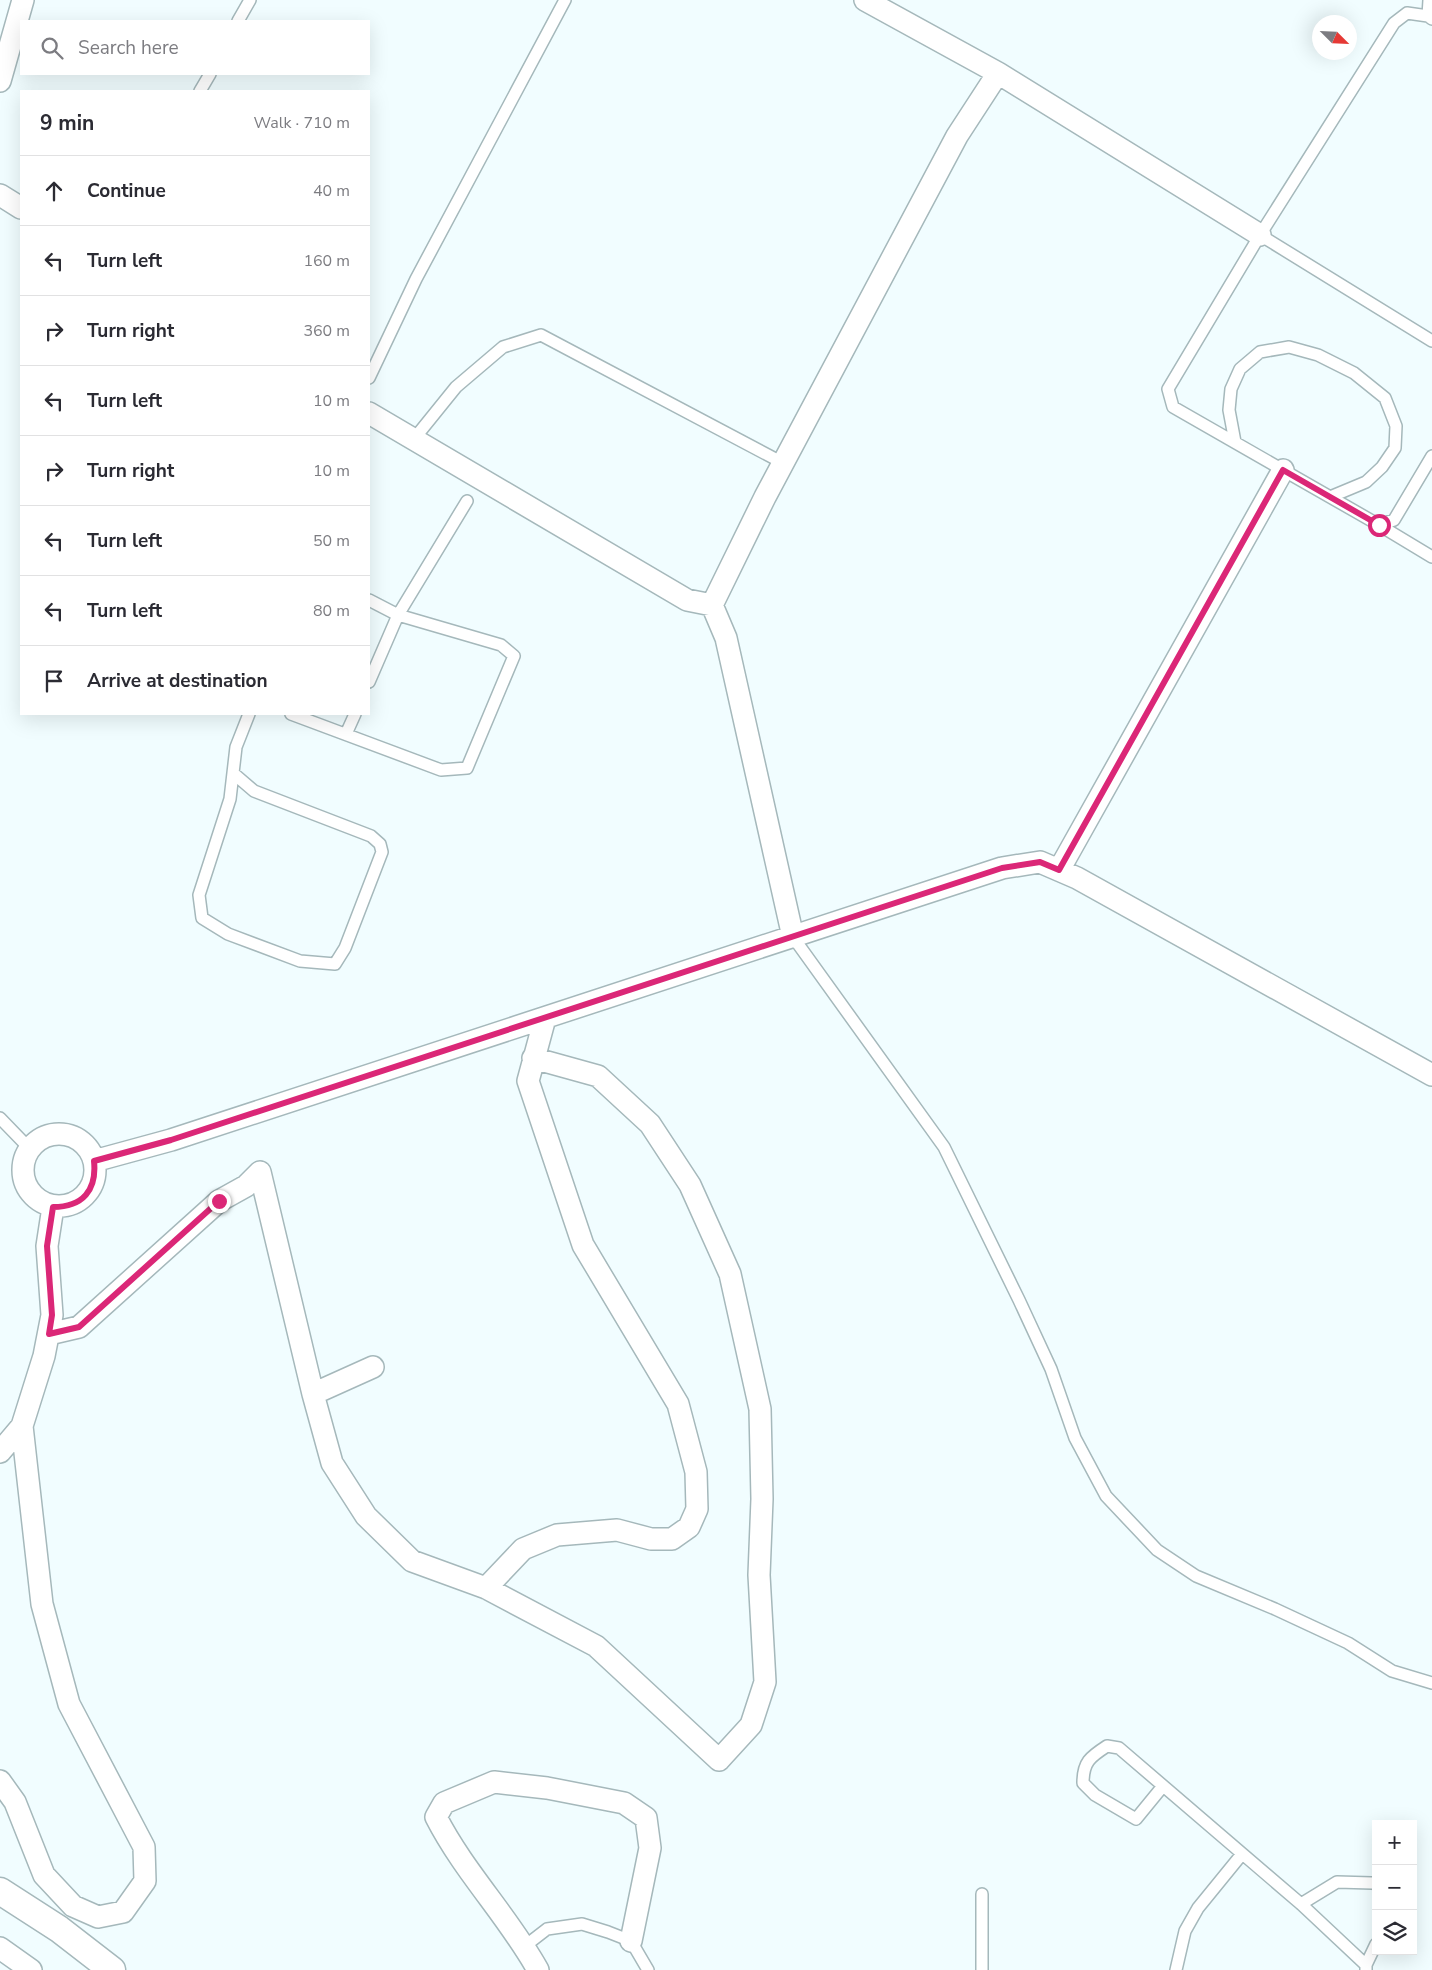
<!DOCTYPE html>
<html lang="en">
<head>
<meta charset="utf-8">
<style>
	:root { --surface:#fff; --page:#f2f2f3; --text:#2b2b33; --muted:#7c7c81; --line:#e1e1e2 }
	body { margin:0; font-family:"Nunito Sans",sans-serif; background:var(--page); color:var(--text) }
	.controls { position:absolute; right:15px; bottom:15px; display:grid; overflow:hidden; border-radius:0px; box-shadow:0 5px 20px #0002 }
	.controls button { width:45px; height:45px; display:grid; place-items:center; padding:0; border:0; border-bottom:1px solid var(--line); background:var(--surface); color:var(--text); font:25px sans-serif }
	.compass { position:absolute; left:1312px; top:15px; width:45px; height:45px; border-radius:50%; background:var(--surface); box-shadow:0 5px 20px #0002; rotate:114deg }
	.stop { position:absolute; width:15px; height:15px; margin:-11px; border:4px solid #db2777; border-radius:50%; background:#fff }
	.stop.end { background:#db2777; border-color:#fff; box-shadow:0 1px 5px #0008 }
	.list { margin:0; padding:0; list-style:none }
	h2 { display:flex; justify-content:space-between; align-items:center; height:65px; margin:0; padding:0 20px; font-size:21px }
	h2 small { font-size:16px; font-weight:400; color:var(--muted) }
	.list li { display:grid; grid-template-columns:32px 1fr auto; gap:15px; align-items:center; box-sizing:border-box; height:70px; padding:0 20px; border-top:1px solid var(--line) }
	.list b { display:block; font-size:19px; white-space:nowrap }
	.list em { font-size:16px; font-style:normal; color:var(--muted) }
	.icon { flex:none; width:28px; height:28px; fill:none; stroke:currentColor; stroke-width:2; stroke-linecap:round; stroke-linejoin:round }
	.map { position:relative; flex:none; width:1432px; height:1970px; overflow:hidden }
	.search { position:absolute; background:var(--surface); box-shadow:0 5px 20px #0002; left:20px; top:20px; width:350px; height:55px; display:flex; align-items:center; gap:12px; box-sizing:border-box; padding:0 18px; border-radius:0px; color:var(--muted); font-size:19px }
	.panel { position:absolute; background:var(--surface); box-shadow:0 5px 20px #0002; left:20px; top:90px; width:350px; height:625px; border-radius:0px }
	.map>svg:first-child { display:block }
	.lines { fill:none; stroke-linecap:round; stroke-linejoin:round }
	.service-casing { stroke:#a5b8bb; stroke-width:14 }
	.minor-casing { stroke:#a5b8bb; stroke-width:24 }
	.tertiary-casing { stroke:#a5b8bb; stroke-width:29 }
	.service { stroke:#fff; stroke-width:11 }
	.minor { stroke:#fff; stroke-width:21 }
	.tertiary { stroke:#fff; stroke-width:26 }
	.route { stroke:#db2777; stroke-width:6 }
</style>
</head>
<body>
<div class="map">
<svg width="1432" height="1970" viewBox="0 0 1432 1970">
	<rect width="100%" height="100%" fill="#f1fdff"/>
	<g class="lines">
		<g class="service-casing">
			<path id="service" d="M 1428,16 L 1429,0
				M 1432,19 L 1428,16 L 1407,13 L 1394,23 L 1260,235 L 1168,389 L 1173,407 L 1379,525 L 1394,520 L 1432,456
				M 238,21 L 250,0
				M 200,91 L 210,74
				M 1260,235 L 1432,341
				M 369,378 L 416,279 L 565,0
				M 414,439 L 456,387 L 503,347 L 541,335 L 783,463
				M 1235,442 L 1229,410 L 1231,389 L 1240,369 L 1260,352 L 1289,347 L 1318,355 L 1354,373 L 1385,398 L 1396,426 L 1395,448 L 1382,467 L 1366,482 L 1330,497
				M 1379,525 L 1432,557
				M 369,682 L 398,615 L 467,501
				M 291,714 L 441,770 L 467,768 L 514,656 L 501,645 L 398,615 L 369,600
				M 346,734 L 355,714
				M 233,773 L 254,791 L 371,836 L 380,844 L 382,852 L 345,948 L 335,964 L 300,961 L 228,934 L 202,918 L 199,895 L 230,799 L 236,747 L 249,714
				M 793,937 L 944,1147 L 1019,1300 L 1051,1369 L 1075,1438 L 1106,1496 L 1157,1550 L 1196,1576 L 1275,1609 L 1348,1643 L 1392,1671 L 1432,1683
				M 0,1118 L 29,1148
				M 1163,1786 L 1136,1819 L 1095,1795 L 1083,1783 C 1083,1762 1090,1757 1107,1746 L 1119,1748 L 1301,1904 L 1366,1965 L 1366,1970
				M 1301,1904 L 1337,1882 L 1372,1883 L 1376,1884
				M 525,1946 L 547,1929 L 582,1924 L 608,1932 L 631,1941 L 648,1970
				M 1366,1965 L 1376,1944
				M 982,1970 L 982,1894
				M 1176,1970 L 1185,1931 L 1198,1908 L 1242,1854"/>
		</g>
		<g class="minor-casing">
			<path id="minor" d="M 865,0 L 998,73 L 1260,235
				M 0,81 L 23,0
				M 0,195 L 21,208
				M 369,413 L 687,600 L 712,605
				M 1059,870 L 1283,470
				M 793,937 L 726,638 L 712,605 L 765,497 L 957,136 L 998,73
				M23 1170a36 36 0 1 1 72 0a36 36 0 1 1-72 0Z
				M 94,1161 L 171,1140 L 1002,868 L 1040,862 L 1077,878 L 1432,1075
				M 49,1334 L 79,1327 L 219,1201 L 246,1186 L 260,1172 L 313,1394 L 332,1463 L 366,1516 L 412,1561 L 486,1588 L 596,1646 L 719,1760 L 751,1725 L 765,1682 L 759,1575 L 762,1499 L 760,1409 L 730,1274 L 690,1185 L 650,1124 L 598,1076 L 533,1058
				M 313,1394 L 373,1367
				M 0,1452 L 22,1426 L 44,1356 L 52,1315 L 47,1246 L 53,1207
				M 486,1588 L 523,1549 L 557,1535 L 617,1530 L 651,1539 L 672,1539 L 689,1527 L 697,1509 L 696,1472 L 678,1404 L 583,1245 L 528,1081 L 545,1018
				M 0,1781 L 15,1802 L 44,1875 L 73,1906 L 98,1917 L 123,1912 L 145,1881 L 144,1847 L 69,1704 L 42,1604 L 22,1426
				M 0,1948 L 31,1970
				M 538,1970 C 508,1916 464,1872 436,1817 L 444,1803 L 494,1782 L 547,1788 L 624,1803 L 646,1818 L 650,1848 L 631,1941"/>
		</g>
		<g class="tertiary-casing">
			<path id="tertiary" d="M 0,1891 L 59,1929 L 112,1970"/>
		</g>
		<use href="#service" class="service"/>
		<use href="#minor" class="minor"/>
		<use href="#tertiary" class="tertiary"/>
	</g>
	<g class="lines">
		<path class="route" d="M 219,1201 L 79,1327 L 49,1334 L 52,1315 L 47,1246 L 53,1207 C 83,1207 97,1190 94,1161 L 171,1140 L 1002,868 L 1040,862 L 1059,870 L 1283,470 L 1379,525"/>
	</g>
</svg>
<div class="controls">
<button>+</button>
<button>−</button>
<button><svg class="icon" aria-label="layers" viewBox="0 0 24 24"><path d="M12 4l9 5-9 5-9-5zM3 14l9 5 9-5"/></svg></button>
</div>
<svg class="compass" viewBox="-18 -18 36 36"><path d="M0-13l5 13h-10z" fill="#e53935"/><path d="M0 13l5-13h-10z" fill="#7c7c81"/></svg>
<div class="stop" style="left:1379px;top:525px"></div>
<div class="stop end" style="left:219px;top:1201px"></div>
<div class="search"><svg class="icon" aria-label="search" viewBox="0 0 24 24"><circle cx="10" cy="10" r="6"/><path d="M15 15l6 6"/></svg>Search here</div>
<section class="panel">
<h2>9 min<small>Walk · 710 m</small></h2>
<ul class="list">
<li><svg class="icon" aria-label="ahead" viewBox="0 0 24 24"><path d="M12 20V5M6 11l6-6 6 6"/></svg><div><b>Continue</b></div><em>40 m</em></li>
<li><svg class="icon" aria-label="left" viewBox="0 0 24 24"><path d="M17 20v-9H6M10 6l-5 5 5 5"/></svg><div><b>Turn left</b></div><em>160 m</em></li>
<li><svg class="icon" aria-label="right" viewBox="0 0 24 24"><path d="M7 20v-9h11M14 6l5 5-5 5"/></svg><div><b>Turn right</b></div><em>360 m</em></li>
<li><svg class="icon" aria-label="left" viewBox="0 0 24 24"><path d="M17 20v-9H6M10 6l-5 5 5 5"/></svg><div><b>Turn left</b></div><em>10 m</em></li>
<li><svg class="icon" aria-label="right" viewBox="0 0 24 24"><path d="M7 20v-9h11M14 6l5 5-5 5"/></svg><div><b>Turn right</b></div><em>10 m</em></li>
<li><svg class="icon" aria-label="left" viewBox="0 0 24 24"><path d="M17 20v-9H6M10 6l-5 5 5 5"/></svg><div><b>Turn left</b></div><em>50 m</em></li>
<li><svg class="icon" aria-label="left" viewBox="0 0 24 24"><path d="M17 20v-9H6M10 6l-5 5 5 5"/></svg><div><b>Turn left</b></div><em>80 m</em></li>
<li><svg class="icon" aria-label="arrive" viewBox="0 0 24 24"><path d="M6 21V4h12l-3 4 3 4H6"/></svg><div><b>Arrive at destination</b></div></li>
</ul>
</section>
</div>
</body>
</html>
